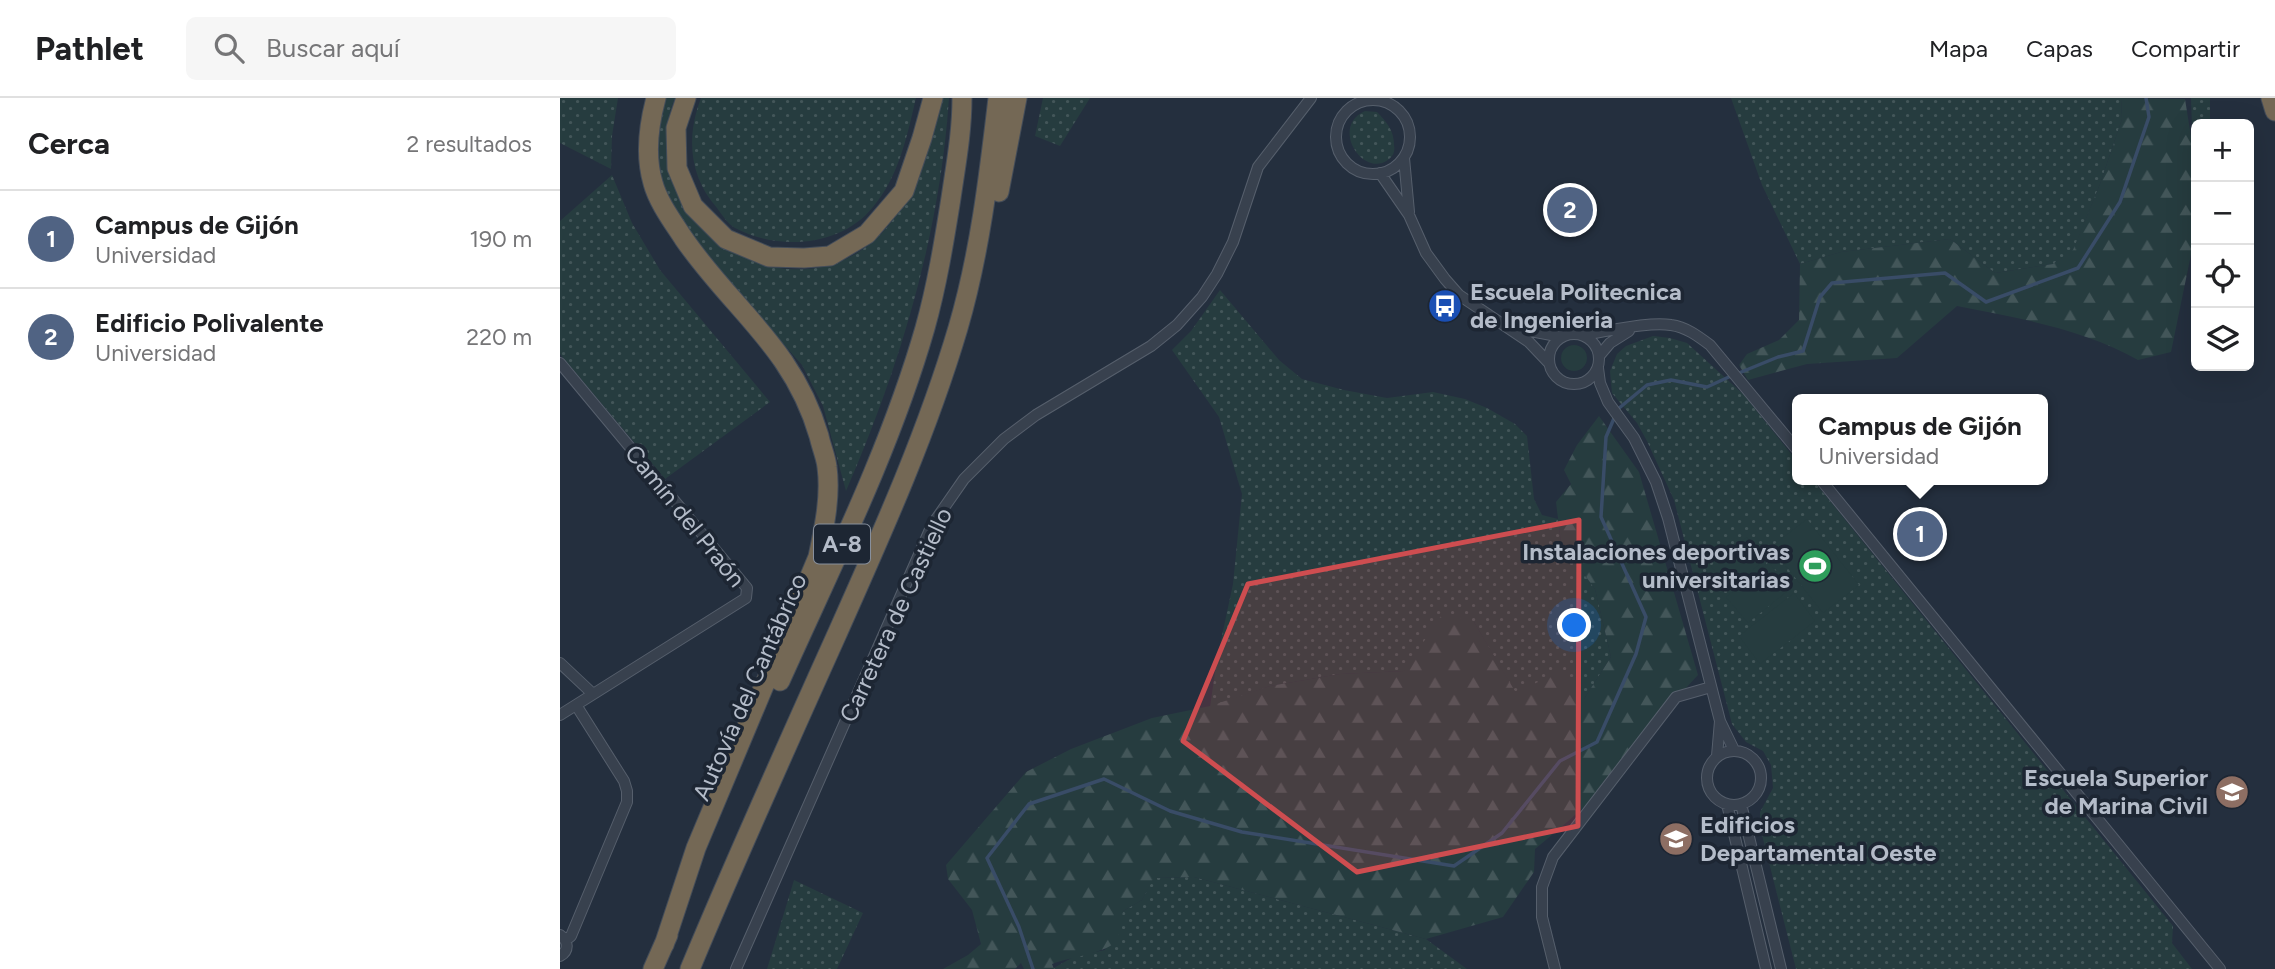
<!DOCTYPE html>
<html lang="es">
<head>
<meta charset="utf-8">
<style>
	:root { --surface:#fff; --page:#f6f6f6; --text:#202124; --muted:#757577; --line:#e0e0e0; --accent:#506383 }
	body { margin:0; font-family:Figtree,sans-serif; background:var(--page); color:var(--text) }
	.controls { position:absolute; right:21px; top:21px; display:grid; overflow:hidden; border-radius:10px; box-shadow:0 7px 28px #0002 }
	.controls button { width:63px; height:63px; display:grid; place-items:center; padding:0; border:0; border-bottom:2px solid var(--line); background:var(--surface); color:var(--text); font:35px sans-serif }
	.you { position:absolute; left:1015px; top:528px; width:24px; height:24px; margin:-18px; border:5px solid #fff; border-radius:50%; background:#1a73e8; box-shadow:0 0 0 10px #1a73e833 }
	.badge { display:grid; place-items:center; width:46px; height:46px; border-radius:50%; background:var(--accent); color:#fff; font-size:23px; font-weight:700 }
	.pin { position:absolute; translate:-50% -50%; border:4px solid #fff; box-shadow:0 2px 7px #0006 }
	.popup { position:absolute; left:1232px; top:296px; width:256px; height:91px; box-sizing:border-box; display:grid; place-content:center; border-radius:10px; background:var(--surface); filter:drop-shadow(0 2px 5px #0005); font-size:23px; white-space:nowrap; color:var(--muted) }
	.popup b { font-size:26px; color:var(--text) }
	.popup::after { content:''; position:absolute; left:50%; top:100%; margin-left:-14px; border:14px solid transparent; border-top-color:var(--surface) }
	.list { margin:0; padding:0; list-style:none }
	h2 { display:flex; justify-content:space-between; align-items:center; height:91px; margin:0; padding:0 28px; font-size:30px }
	h2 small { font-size:23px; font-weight:400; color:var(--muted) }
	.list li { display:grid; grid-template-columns:46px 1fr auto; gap:21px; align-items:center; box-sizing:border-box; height:98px; padding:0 28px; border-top:2px solid var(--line) }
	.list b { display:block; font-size:26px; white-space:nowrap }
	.list p { margin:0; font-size:23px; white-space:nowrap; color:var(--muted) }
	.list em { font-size:23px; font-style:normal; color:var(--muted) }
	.icon { flex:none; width:38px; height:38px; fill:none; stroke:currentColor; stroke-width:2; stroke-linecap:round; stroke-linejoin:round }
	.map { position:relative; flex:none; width:1715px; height:871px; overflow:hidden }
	header { display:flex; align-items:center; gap:42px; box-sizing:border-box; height:98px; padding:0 35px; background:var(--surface); border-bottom:2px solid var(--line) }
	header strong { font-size:33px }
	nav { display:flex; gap:38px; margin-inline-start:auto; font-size:24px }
	.search { width:490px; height:63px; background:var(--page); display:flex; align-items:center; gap:18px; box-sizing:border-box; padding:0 24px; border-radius:10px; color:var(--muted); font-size:26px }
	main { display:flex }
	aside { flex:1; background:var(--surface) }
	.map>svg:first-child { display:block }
	.grass { fill:url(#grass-dots) }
	.forest { fill:url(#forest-firs) }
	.garden { fill:#263c3f }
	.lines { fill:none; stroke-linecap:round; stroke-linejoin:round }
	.stream { stroke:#394c67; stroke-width:3.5 }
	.street-casing { stroke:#565f6c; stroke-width:12 }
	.highway-casing { stroke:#434c59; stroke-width:21 }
	.street { stroke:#38414e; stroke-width:10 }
	.highway { stroke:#746855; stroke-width:19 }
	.marked { fill:#ce4d50; fill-opacity:0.2; stroke:#ce4d50; stroke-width:5; stroke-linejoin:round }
	.labels { text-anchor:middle; stroke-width:7; stroke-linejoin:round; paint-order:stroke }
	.shield { fill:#1d2633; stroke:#878f9c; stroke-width:2 }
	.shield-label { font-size:23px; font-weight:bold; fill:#b4bcc9 }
	.poi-label { font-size:24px; font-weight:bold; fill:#b4bcc9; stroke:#1d2633; text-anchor:start }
	.street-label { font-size:24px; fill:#b4bcc9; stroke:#1d2633 }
</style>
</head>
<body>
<header>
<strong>Pathlet</strong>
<div class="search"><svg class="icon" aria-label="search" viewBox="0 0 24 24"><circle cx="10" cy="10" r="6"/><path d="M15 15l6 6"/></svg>Buscar aquí</div>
<nav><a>Mapa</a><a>Capas</a><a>Compartir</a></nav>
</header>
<main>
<aside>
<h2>Cerca<small>2 resultados</small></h2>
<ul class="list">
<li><span class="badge">1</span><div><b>Campus de Gijón</b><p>Universidad</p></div><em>190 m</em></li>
<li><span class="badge">2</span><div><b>Edificio Polivalente</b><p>Universidad</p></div><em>220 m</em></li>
</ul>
</aside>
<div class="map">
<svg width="1715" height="871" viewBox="0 0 1715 871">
	<defs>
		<pattern id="grass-dots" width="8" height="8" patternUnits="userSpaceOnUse" patternTransform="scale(1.75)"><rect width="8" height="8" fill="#263c3f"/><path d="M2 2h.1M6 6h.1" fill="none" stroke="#435659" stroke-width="1.8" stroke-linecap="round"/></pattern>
		<pattern id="forest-firs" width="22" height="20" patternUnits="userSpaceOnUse" patternTransform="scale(1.75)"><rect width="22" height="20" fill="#263c3f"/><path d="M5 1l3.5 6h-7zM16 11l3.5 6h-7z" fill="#435659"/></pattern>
	</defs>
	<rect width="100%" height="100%" fill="#242f3e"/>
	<path class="grass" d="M 0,0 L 58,0 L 52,38 L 51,71 L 0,45 Z
		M 104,0 L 115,0 C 104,26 105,46 111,72 C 112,77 112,83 116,87 C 128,102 144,114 158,127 C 169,138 183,156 197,164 C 212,171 232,172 248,171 C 336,162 365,73 381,0 L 389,0 C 380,136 340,269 286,393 L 263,308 L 242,267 L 157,171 L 119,123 L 106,96 L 96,58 Z
		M 141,0 L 356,0 C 347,38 339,78 313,109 C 281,149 218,153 175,130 C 168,126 162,117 157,110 C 129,78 126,39 141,0 Z
		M 483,0 L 530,0 L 500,48 L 475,38 Z
		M 1171,0 L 1561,0 L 1562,21 L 1540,86 L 1513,153 L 1493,166 L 1435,175 L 1390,141 L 1281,154 L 1240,166 L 1202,87 Z
		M 1631,0 L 1650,0 L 1650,26 L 1636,26 L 1636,70 L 1633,58 Z
		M 805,13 L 817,14 C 827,24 834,33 834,47 C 835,53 834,57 829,61 C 804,82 769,29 805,13 Z
		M 52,77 L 72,125 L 100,172 L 210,304 L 105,381 L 0,256 L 0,123 Z
		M 660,192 L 719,262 L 742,281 L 784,292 L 827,300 L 873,294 L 905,301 L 927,310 L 955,326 L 967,338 L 974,401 L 982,417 L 998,421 L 1001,445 L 1035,491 L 1051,559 L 1024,601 L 956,596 L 914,524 L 844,573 L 780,576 L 710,588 L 650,609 L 657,561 L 673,486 L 682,396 L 659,319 L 612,252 L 631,233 Z
		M 1093,238 L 1110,240 L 1127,245 L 1183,296 L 1237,363 L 1238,382 L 1253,382 L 1613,828 L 1612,845 L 1632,871 L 1236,871 L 1200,729 L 1200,714 L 1213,690 L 1211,667 L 1203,653 L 1186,644 L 1172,626 L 1114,402 L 1087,343 L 1077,325 L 1052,295 L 1050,273 L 1057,256 L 1066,248 Z
		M 634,779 L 866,841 L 907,871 L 492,871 L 515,858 L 545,852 L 563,813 L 582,802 L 593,780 Z
		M 234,782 L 303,815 L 277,871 L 207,871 Z"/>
	<path class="forest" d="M 1561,0 L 1625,1 L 1636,70 L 1636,132 L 1611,254 L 1578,262 C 1524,231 1458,220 1397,208 L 1337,260 L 1247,266 L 1188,282 L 1179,267 L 1187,256 L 1219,242 L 1239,222 L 1240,166 L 1281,154 L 1390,141 L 1435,175 L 1493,166 L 1513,152 L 1540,86 L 1562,21 Z
		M 1039,318 L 1079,374 L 1138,577 C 1109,607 1085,641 1058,674 C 1034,702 1004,727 975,751 L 974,774 L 943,819 L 866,841 L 634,779 L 594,780 L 582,802 L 563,813 L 557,844 C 538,857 514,858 492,866 L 494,871 L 464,871 L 461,865 L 455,871 L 383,871 L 408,857 L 421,846 L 412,812 L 388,781 L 386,767 L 466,674 L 511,651 L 592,620 L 650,608 L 710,588 L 780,576 L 844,573 L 883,515 L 914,524 L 956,595 L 1000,573 L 1024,601 L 1051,559 L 1035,491 L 1001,445 L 996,404 L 1011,386 L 1004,372 L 1017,347 Z"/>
	<path class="garden" d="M1001 260a13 13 0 1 1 26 0a13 13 0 1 1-26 0Z
		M 1247,421 L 1299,487 L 1263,515 L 1211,449 Z
		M 1187,439 L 1205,462 L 1169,490 L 1151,468 Z
		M 1209,464 L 1230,491 L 1188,525 L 1166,499 Z
		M 1234,495 L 1255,523 L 1200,566 L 1179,538 Z"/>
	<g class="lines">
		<path class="stream" d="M 1179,275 L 1218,259 L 1243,253 L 1260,199 L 1272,185 L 1385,175 L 1426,204 L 1518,170 L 1560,104 L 1589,19 L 1586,0
			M 473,871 L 459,829 L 427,760 L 469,706 L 544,681 L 610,713 L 682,734 L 894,768 L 942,735 L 1000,663 L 1037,644 L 1076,556 L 1086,519 L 1041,419 L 1046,339 L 1058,311 L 1087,287 L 1111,282 L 1147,289 L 1171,278"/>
		<g class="street-casing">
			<path id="street" d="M776 39a37 37 0 1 1 74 0a37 37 0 1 1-74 0Z
				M 844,60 L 849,114
				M 820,75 L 849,117 L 866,155 L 885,181 L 899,197 L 969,244 L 988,264
				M 953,230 L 1002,239
				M989 261a25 25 0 1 1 50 0a25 25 0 1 1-50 0Z
				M 1022,237 C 1045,234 1089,223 1111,227 C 1126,229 1138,238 1150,247 L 1238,353
				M 1039,258 L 1050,245 L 1069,233
				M 0,265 L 187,490 L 186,500 L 0,617
				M 1038,270 L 1040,285 L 1048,304 L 1074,340 L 1096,384 L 1108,420 L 1160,623 L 1174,652
				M 1261,382 L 1660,871
				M 0,565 L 33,596
				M1147 680a27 27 0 1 1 54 0a27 27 0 1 1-54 0Z
				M 1157,658 L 1160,623
				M 1167,706 L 1206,871
				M 1181,706 L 1221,871
				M 0,837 C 9,843 9,853 0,858
				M 6,842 L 11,838 L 67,704 L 67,693 L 64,683 L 16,607
				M 176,871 L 372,427 L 404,381 L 444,341 L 476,317 L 591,248 L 617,227 L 642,199 L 657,176 L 673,144 L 698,69 L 751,0
				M 995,871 L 982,819 L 982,789 L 993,759 L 1116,599 L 1151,589"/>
		</g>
		<g class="highway-casing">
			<path id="highway" d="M 96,0 C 89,26 85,58 93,85 C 98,104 113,124 124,141 C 173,212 233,249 259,338 C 261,348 266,359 267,369 C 271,399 264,430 258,459 L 136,750 L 104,847
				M 126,0 L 116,30 L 117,70 L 133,108 L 166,141 L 209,159 L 244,160 L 270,158 L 307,136 L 344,93 L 362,40 L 373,0
				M 1711,0 L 1715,13
				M 439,94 L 457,0
				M 220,583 C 272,467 330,352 365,230 C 377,187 384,144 391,100 C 396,66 402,34 402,0
				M 93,871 L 108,837
				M 130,871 C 177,758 227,647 277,536 C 322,435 367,335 398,230 C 420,155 429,77 438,0"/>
		</g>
		<use href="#street" class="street"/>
		<use href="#highway" class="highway"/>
	</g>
	<path class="marked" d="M 1019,422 L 1018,728 L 797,774 L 623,643 L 688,486 Z"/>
	<defs>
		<g id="bus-disc" transform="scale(1.75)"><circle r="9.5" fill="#1a4fb4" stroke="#1d2633"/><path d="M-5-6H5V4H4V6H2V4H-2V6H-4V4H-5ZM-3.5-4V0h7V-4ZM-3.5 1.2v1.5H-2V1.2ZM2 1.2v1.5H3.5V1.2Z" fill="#fff"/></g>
		<g id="stadium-disc" transform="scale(1.75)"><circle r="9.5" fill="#2e9e5b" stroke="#1d2633"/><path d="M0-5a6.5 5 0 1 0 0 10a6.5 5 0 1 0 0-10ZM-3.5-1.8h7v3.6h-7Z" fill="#fff"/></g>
		<g id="university-disc" transform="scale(1.75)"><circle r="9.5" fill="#8d6e63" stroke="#1d2633"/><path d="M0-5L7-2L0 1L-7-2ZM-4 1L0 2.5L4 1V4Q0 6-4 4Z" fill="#fff"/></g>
	</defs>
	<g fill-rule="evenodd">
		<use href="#bus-disc" x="885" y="208"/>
		<use href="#stadium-disc" x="1255" y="468"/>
		<use href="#university-disc" x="1672" y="694"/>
		<use href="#university-disc" x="1116" y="741"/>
	</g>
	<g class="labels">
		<rect class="shield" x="254" y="426.5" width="56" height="39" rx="5"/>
		<g class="shield-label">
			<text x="282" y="454">A-8</text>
		</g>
		<g class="poi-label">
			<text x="910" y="202">Escuela Politecnica<tspan x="910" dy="28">de Ingenieria</tspan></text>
			<text x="1230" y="462" text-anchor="end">Instalaciones deportivas<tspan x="1230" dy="28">universitarias</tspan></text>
			<text x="1648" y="688" text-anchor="end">Escuela Superior<tspan x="1648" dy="28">de Marina Civil</tspan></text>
			<text x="1140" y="735">Edificios<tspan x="1140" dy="28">Departamental Oeste</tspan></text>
		</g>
		<g class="street-label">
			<text transform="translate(125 418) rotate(51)" y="8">Camín del Praón</text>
			<text transform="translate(336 517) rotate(-65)" y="8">Carretera de Castiello</text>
			<text transform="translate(190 589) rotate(-66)" y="8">Autovía del Cantábrico</text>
		</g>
	</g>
</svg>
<div class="controls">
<button>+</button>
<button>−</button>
<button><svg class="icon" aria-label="locate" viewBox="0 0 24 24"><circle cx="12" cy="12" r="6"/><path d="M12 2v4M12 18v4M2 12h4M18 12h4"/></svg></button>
<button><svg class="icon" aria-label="layers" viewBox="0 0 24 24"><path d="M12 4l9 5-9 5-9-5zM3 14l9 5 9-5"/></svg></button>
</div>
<div class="you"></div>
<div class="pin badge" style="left:1360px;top:436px">1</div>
<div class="popup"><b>Campus de Gijón</b>Universidad</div>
<div class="pin badge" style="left:1010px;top:112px">2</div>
</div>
</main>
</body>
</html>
